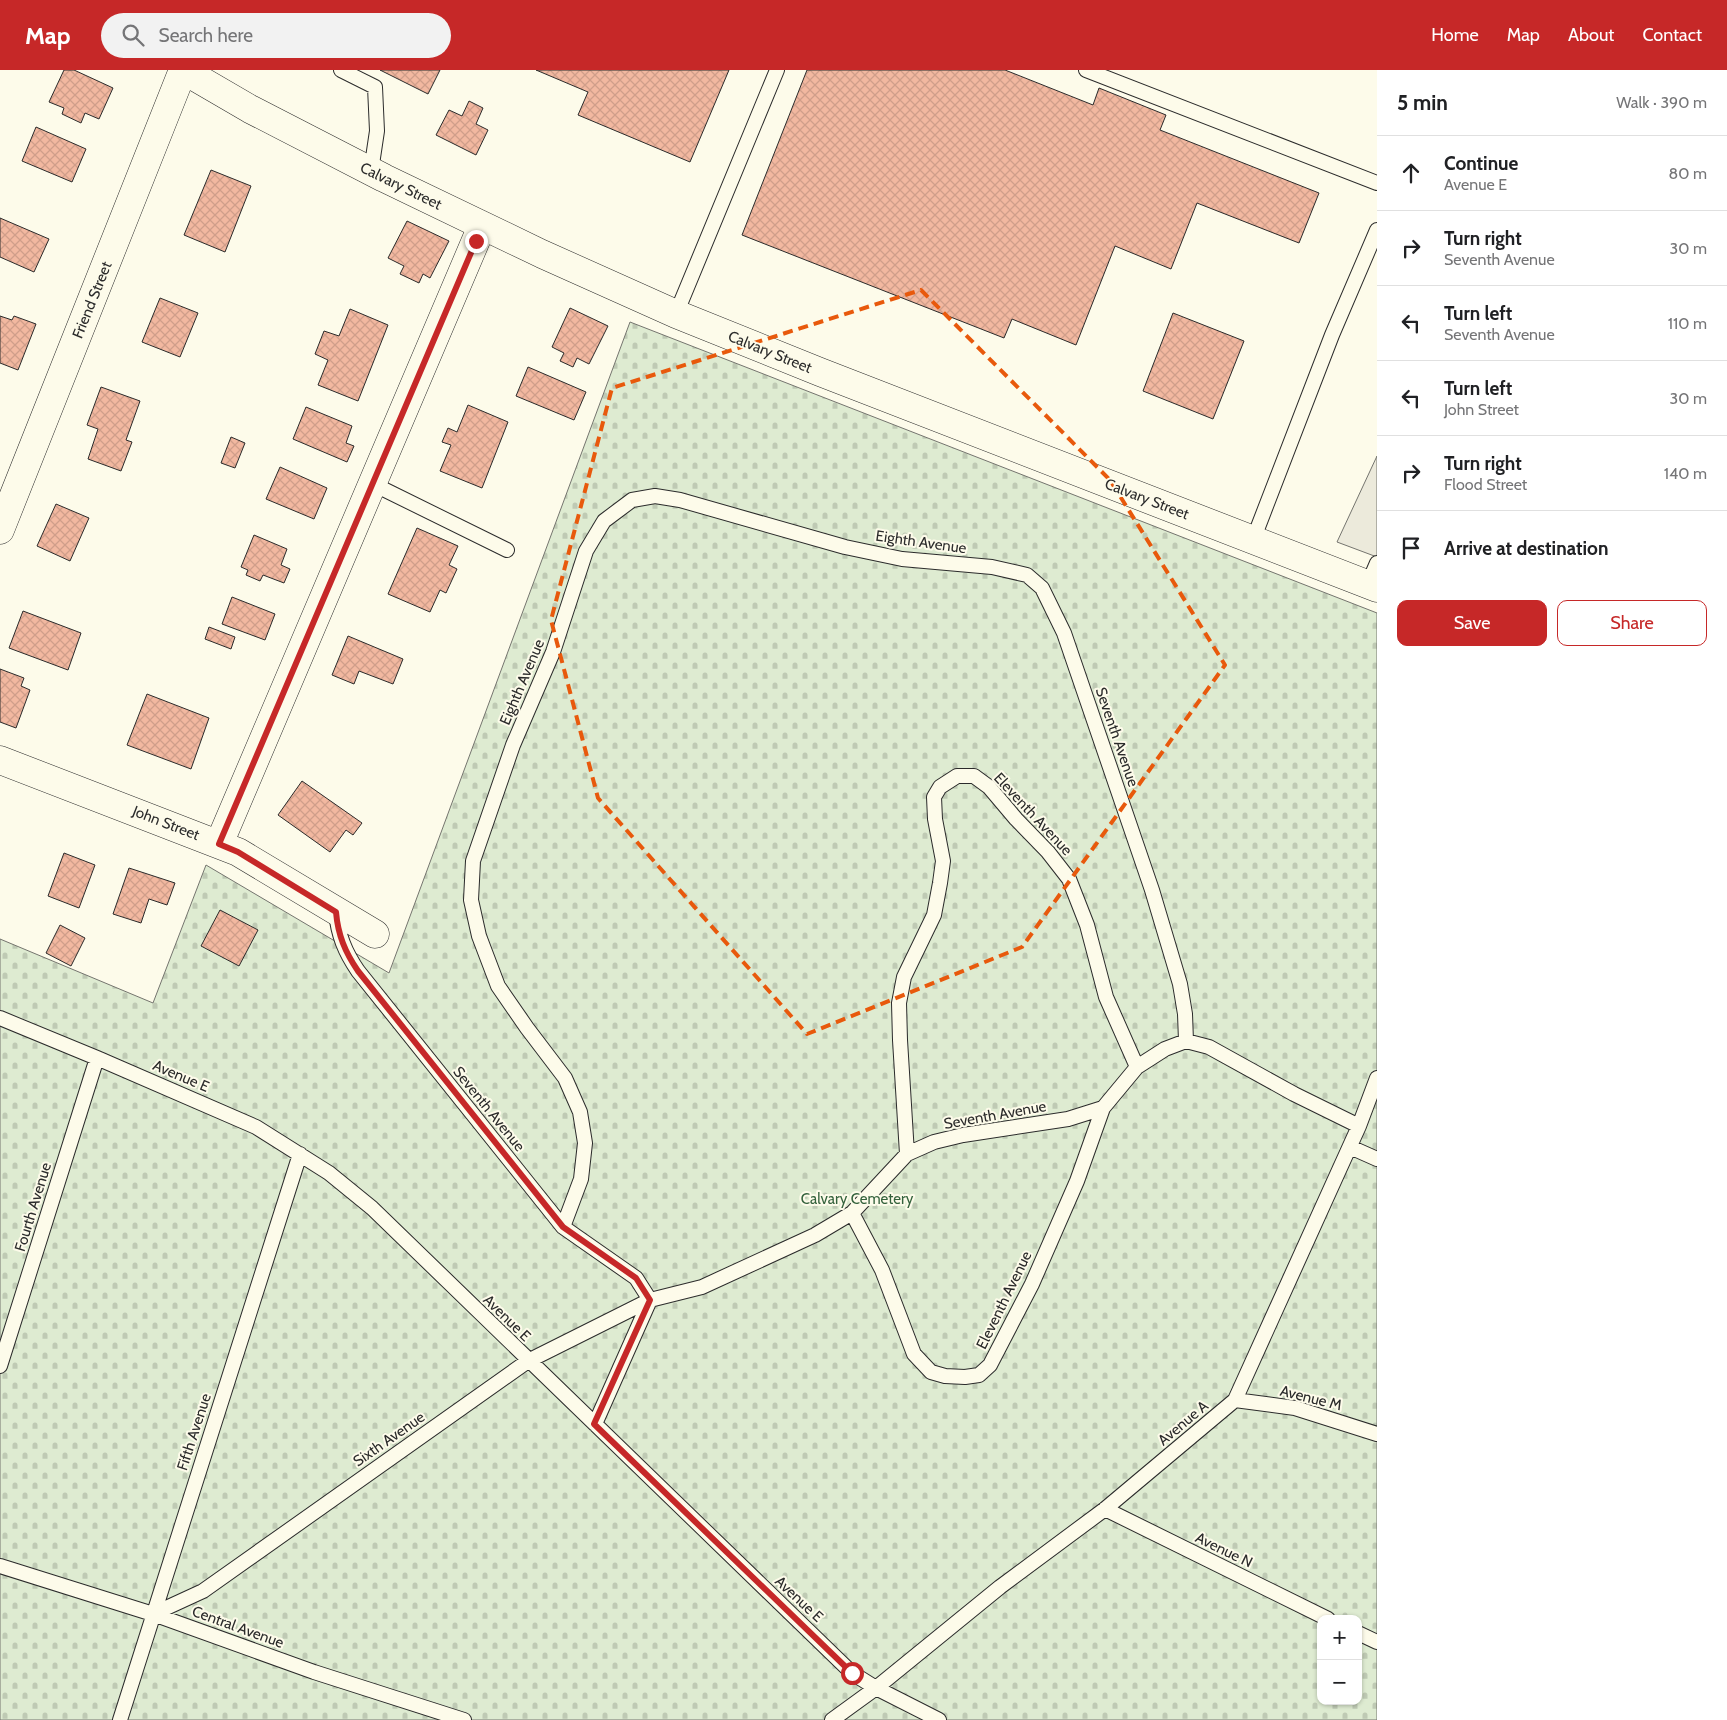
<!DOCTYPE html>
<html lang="en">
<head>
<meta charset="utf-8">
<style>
	:root { --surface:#fff; --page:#f2f2f2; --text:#202124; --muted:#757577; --line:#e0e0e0; --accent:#c62828 }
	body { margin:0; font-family:Cabin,sans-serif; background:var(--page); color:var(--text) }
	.controls { position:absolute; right:15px; bottom:15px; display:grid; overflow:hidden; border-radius:10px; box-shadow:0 1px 4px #0004 }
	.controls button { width:45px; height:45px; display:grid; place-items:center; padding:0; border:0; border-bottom:1px solid var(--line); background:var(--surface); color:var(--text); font:25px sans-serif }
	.stop { position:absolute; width:15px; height:15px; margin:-11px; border:4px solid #c62828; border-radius:50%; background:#fff }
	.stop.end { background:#c62828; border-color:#fff; box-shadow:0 1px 5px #0008 }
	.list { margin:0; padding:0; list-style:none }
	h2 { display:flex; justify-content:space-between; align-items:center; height:65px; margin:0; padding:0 20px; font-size:21px }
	h2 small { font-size:16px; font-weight:400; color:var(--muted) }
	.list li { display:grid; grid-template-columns:32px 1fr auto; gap:15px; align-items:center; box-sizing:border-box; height:75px; padding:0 20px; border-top:1px solid var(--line) }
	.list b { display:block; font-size:19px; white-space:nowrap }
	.list p { margin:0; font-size:16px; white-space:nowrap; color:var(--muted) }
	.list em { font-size:16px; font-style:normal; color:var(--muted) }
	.actions { display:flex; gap:10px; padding:15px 20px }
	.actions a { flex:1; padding:11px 0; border:1px solid var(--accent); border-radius:10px; text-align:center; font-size:18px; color:var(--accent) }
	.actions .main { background:var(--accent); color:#fff }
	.icon { flex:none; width:28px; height:28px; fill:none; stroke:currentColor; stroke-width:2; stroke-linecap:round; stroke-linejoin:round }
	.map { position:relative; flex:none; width:1377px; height:1650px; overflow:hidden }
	header { display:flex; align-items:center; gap:30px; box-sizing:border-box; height:70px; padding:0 25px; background:var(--accent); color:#fff }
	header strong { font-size:24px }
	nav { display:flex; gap:28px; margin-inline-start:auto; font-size:18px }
	.search { width:350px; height:45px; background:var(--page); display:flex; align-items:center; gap:12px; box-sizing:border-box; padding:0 18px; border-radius:28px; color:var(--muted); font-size:19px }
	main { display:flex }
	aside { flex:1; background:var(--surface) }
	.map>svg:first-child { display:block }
	.cemetery { fill:url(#cemetery-stones); stroke:#74746e; fill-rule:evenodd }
	.parking { fill:#eceadb; stroke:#74746e }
	.building { fill:url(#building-cross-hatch); stroke:#2b2b2b }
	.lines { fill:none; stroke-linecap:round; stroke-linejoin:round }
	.lane-casing { stroke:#2b2b2b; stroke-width:16 }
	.street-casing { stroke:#2b2b2b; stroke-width:29 }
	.secondary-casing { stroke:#2b2b2b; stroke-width:29 }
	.lane { stroke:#fdfbea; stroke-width:14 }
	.street { stroke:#fdfbea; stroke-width:28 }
	.secondary { stroke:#fdfbea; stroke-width:28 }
	.route { stroke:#c62828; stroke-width:6 }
	.marked { fill:none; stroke:#e8590c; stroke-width:4; stroke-dasharray:10 6; stroke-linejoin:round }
	.labels { text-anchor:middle; stroke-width:4; stroke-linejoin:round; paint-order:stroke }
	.street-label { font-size:15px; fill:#2b2b2b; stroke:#fdfbea }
	.park-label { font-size:15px; fill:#34623c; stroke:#fdfbea }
</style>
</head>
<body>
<header>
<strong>Map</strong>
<div class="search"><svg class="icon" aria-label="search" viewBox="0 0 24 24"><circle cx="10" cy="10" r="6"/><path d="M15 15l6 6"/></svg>Search here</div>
<nav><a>Home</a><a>Map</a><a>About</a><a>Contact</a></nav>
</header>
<main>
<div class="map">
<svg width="1377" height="1650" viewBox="0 0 1377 1650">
	<defs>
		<pattern id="cemetery-stones" width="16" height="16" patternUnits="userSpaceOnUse" patternTransform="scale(1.25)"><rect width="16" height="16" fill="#deebd1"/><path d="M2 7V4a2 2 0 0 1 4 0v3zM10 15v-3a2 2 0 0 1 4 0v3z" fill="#bfcab4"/></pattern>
		<pattern id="building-cross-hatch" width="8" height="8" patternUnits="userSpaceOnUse" patternTransform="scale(1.25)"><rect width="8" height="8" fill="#f2b8a0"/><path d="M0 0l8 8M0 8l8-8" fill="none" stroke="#d09e8a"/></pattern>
	</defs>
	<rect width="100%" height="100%" fill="#fdfbea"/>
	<path class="cemetery" d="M 630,252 L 1377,543 L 1377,1650 L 0,1650 L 0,869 L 153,933 L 206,795 L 389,903 ZM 1321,1549 L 1358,1549 L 1358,1631 L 1321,1631 Z"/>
	<path class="parking" d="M 1377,386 L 1377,487 L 1337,472 Z"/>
	<path class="building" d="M 64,0 L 74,0 L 113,18 L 99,49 L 85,43 L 81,53 L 62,44 L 64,38 L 49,32 Z
		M 380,0 L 440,0 L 428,24 Z
		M 536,0 L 729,0 L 690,92 L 578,45 L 588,22 Z
		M 807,0 L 1005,0 L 1093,35 L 1099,18 L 1166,45 L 1160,60 L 1319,123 L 1299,173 L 1197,133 L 1171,199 L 1115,176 L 1076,275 L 1012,249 L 1004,268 L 742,165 Z
		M 469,31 L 483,38 L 476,54 L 488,60 L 476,85 L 436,65 L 449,40 L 462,46 Z
		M 36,57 L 86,79 L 72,112 L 22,91 Z
		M 211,100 L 251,116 L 225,182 L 184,165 Z
		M 0,148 L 49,169 L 34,202 L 0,187 Z
		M 407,151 L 449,171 L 430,208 L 423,204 L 419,213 L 400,204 L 404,196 L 388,188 Z
		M 160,228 L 198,243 L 180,287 L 142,272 Z
		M 570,238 L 608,256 L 589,294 L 577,288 L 573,297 L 560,291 L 564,283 L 552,277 Z
		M 350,239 L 388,255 L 358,331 L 318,315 L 328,290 L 315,284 L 324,261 L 339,266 Z
		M 1173,243 L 1244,271 L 1213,349 L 1143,321 Z
		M 0,246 L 12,250 L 14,246 L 36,254 L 18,300 L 0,293 Z
		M 528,297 L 586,322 L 574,350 L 516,326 Z
		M 101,317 L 140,331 L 126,370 L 132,372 L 121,401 L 88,389 L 98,359 L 87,355 Z
		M 468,335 L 508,352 L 482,418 L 440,401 L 451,375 L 442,372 L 448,358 L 457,362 Z
		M 306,337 L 352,356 L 346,373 L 354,376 L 347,392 L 293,369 Z
		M 231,367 L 245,373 L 235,398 L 221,393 Z
		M 280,397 L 327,418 L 314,449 L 266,429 Z
		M 56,434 L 89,448 L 70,491 L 37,476 Z
		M 417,458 L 458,476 L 449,495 L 457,499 L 446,523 L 440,520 L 430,542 L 388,524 Z
		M 254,465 L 287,479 L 281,495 L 290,499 L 284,513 L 263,505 L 260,511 L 246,505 L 248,500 L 241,497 Z
		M 232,527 L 275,544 L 265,570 L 222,554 Z
		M 23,541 L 81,563 L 68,600 L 9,578 Z
		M 209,557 L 235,567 L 231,579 L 205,569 Z
		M 348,566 L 403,589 L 393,614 L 359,601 L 354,614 L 332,605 Z
		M 0,599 L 24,608 L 21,616 L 30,620 L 16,658 L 0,652 Z
		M 147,624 L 209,648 L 191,699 L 127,675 Z
		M 302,711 L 362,753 L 353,765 L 346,760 L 330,782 L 278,745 Z
		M 64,783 L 95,795 L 79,838 L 48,826 Z
		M 129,798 L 175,813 L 167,835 L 149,829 L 141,853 L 113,844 Z
		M 220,840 L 258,860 L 239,896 L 201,876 Z
		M 60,855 L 85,868 L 71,896 L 46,883 Z"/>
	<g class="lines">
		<g class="lane-casing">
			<path id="lane" d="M 341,0 L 375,17 L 377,61 L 371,101
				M 1086,0 L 1377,113
				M 676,244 L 777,0
				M 373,414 L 507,480
				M 1253,470 L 1332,265 L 1377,160
				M 1368,514 L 1377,493
				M 336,842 C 338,865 345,882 358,901 L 563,1157 L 636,1208 L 650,1230
				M 0,948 L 97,988 L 256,1057 L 329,1103 L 372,1138 L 852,1603 L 876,1618 L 939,1650
				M 1350,1077 L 1377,1089
				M 907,1084 L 900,970 L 899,933 L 904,907 L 934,845 L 940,813 L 943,791 L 935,749 L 934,727 L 940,717 L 957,706 L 974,706 L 989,717 L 1016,749 L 1048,782 L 1069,809 L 1087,855 L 1106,927 L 1137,997
				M 852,1143 L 882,1200 L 914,1284 L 931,1302 L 945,1306 L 965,1307 L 979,1305 L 990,1295 L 1032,1214 L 1077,1111 L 1103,1038
				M 563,1157 L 581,1109 L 585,1073 L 580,1042 L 565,1008 L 527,958 L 498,916 L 479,866 L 471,830 L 473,791 L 513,675 L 553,582 L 586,481 L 604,451 L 632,430 L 655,426 L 680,430 L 845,477 L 902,489 L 992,497 L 1027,505 L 1042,518 L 1064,563 L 1152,820 L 1180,914 L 1185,944 L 1186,971
				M 0,1296 L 97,988
				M 1235,1330 L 1295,1338 L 1377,1364
				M 595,1354 L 650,1230
				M 1105,1439 L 1328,1549
				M 0,1496 L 153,1544 L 314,1602 L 464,1650
				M 153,1544 L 203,1521 L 528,1291 L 650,1230 L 702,1217 L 815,1165 L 852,1143 L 907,1084 L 934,1072 L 963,1065 L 1068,1049 L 1103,1038 L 1137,997 L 1165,979 L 1186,971 L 1209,977 L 1294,1024 L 1359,1056
				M 1358,1563 L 1377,1572
				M 120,1650 L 300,1084
				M 832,1650 L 876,1618 L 1000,1517 L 1105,1439 L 1235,1330 L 1359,1056 L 1377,1008"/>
		</g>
		<g class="street-casing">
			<path id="street" d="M 0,460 L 183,0
				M 0,690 L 238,782 L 375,864
				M 219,774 L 482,156"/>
		</g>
		<g class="secondary-casing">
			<path id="secondary" d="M 183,0 L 250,39 L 384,108 L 542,184 L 676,244 L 820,302 L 1377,518"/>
		</g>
		<use href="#lane" class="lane"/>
		<use href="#street" class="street"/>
		<use href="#secondary" class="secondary"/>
	</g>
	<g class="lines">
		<path class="route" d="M 476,171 L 219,774 L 238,782 L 336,842 C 338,865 345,882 358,901 L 563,1157 L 636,1208 L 650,1230 L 594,1354 L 852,1603"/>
	</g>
	<path class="marked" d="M 921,220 L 1110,410 L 1225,595 L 1022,877 L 807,964 L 598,728 L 551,550 L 612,318 Z"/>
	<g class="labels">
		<g class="street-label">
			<text transform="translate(401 116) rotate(26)" y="5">Calvary Street</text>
			<text transform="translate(92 230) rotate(-68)" y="5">Friend Street</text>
			<text transform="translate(770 282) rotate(22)" y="5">Calvary Street</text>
			<text transform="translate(1147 429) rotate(21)" y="5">Calvary Street</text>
			<text transform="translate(921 472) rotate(8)" y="5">Eighth Avenue</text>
			<text transform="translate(522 612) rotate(-67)" y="5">Eighth Avenue</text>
			<text transform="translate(1117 667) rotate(71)" y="5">Seventh Avenue</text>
			<text transform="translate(1033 744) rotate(47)" y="5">Eleventh Avenue</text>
			<text transform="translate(166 753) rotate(21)" y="5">John Street</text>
			<text transform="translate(181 1006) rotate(23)" y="5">Avenue E</text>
			<text transform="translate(489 1039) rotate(51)" y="5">Seventh Avenue</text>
			<text transform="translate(995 1045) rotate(-10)" y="5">Seventh Avenue</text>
			<text transform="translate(33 1137) rotate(-73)" y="5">Fourth Avenue</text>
			<text transform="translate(1004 1230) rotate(-64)" y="5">Eleventh Avenue</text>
			<text transform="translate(507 1248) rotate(44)" y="5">Avenue E</text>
			<text transform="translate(1311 1328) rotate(14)" y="5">Avenue M</text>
			<text transform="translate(1183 1353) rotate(-40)" y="5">Avenue A</text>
			<text transform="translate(194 1362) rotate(-72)" y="5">Fifth Avenue</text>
			<text transform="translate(389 1369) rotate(-35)" y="5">Sixth Avenue</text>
			<text transform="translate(1224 1480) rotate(26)" y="5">Avenue N</text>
			<text transform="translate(799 1529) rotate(43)" y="5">Avenue E</text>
			<text transform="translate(238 1557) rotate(20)" y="5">Central Avenue</text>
		</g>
		<g class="park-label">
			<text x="857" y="1134">Calvary Cemetery</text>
		</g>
	</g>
</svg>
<div class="controls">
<button>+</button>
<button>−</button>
</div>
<div class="stop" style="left:852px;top:1603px"></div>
<div class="stop end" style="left:476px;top:171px"></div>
</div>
<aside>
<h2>5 min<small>Walk · 390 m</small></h2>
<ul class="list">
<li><svg class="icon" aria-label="ahead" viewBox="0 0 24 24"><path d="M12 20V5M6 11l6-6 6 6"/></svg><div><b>Continue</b><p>Avenue E</p></div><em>80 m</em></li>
<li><svg class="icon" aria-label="right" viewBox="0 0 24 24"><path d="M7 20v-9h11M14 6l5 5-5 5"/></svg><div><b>Turn right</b><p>Seventh Avenue</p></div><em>30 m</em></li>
<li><svg class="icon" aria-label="left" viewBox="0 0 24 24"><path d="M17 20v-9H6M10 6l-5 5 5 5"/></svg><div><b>Turn left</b><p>Seventh Avenue</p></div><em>110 m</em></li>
<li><svg class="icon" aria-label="left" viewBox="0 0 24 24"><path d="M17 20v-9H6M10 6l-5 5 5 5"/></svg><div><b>Turn left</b><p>John Street</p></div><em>30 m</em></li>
<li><svg class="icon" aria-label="right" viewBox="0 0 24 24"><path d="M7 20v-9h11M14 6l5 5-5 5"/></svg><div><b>Turn right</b><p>Flood Street</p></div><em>140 m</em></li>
<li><svg class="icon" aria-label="arrive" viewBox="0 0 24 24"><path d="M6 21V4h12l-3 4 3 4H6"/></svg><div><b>Arrive at destination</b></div></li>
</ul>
<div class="actions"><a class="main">Save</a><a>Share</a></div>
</aside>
</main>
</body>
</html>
